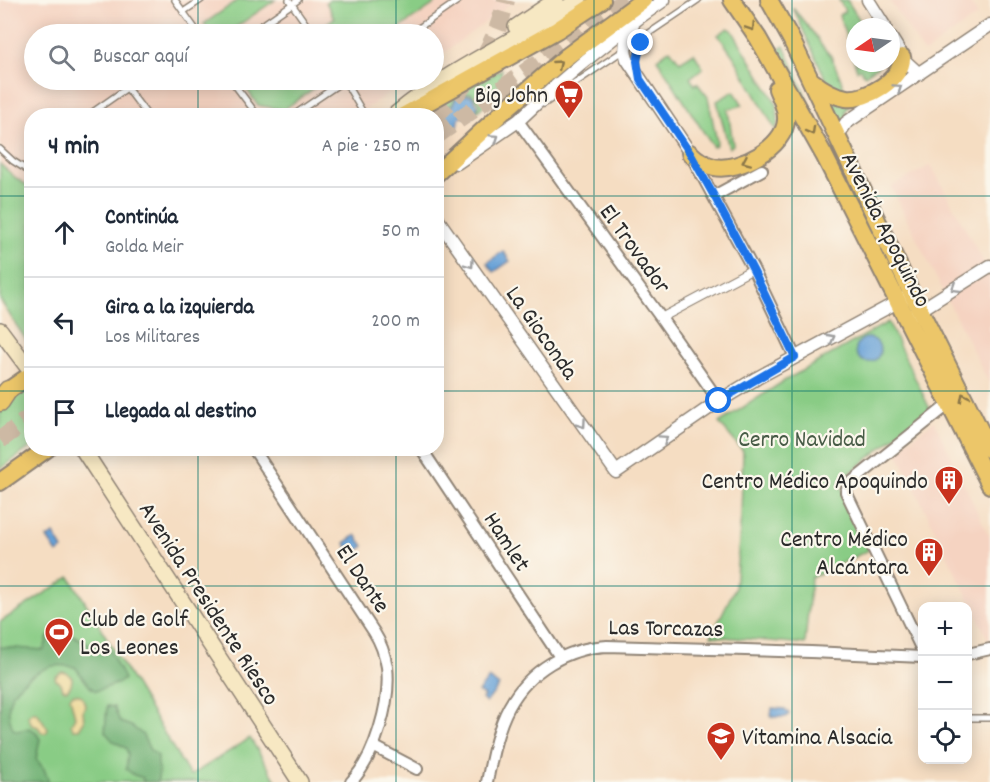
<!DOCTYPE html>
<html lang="es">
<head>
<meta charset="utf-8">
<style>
	:root { --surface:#fff; --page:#f6f6f7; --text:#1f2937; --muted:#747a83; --line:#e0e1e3 }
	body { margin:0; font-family:Dekko,sans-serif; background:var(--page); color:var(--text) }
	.controls { position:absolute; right:18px; bottom:18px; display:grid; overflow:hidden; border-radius:12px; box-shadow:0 3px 15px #0003 }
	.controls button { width:54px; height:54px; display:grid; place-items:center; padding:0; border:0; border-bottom:2px solid var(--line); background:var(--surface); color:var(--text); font:30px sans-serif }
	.compass { position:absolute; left:846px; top:18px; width:54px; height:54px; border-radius:50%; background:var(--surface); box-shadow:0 3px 15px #0003; rotate:257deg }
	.stop { position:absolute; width:18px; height:18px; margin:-14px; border:4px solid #1a73e8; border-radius:50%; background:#fff }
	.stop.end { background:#1a73e8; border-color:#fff; box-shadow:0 2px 6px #0008 }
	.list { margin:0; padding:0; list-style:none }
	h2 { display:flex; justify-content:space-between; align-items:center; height:78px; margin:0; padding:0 24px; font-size:26px }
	h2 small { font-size:20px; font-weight:400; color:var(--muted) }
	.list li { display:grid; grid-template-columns:39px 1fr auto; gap:18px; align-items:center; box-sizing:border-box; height:90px; padding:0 24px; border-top:2px solid var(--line) }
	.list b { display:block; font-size:22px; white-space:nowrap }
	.list p { margin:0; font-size:20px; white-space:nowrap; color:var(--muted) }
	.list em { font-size:20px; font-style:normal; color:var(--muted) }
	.icon { flex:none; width:33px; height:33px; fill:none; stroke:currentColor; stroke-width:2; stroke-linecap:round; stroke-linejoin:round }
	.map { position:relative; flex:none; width:990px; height:782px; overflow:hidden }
	.search { position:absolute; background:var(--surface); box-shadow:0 3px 15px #0003; left:24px; top:24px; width:420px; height:66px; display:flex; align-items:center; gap:15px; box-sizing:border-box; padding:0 21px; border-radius:33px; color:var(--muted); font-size:22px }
	.panel { position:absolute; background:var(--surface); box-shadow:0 3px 15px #0003; left:24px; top:108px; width:420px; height:348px; border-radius:24px }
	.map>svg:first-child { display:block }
	.built { fill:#f5d3c1 }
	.green { fill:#89cc85; stroke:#5a7c58; stroke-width:1.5 }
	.forest { fill:#6eb072; stroke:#4c6e4e; stroke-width:1.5 }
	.sand { fill:#eeda9e; stroke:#8c8264; stroke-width:1.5 }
	.water { fill:#68a1d7; stroke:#4a6681; stroke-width:1.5 }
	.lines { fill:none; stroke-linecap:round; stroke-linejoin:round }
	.motorway-tunnel { stroke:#cdb9a4; stroke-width:18; stroke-dasharray:18 9; stroke-linecap:butt }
	.service-casing { stroke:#908476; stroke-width:8 }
	.pedestrian-casing { stroke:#908476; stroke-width:10 }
	.minor-casing { stroke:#908476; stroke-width:14 }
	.tertiary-casing { stroke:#908476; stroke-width:15 }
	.secondary-casing { stroke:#908476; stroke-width:18 }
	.primary-casing { stroke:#908476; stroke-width:20 }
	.motorway-casing { stroke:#908476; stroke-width:21 }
	.service { stroke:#fff; stroke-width:5 }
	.pedestrian { stroke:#fff; stroke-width:8 }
	.minor { stroke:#fff; stroke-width:10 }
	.tertiary { stroke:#fff; stroke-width:12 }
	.secondary { stroke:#f7e8c3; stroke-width:15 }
	.primary { stroke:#ecc669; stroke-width:16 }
	.motorway { stroke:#ecc669; stroke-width:18 }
	.oneway { stroke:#8c784a }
	.oneway2 { stroke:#a0a0a0 }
	.route { stroke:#1a73e8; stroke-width:8 }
	.grid { fill:none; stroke:#0f766e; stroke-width:1.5; stroke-opacity:0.55 }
	.labels { text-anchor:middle; stroke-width:4.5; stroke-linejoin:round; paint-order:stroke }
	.poi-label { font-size:24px; fill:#2b2b2b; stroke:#fbf7ec; text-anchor:end }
	.street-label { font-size:24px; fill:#2b2b2b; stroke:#fbf7ec }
	.park-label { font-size:24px; fill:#475b46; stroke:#fbf7ec }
</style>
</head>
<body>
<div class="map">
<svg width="990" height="782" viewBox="0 0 990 782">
	<rect width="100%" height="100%" fill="#fbf7ec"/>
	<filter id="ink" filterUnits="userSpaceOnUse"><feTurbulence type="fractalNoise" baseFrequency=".0167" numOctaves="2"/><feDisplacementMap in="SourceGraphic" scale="12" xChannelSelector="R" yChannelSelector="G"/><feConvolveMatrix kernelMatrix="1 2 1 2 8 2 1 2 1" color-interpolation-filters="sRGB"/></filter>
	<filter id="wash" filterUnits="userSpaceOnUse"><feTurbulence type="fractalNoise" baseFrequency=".008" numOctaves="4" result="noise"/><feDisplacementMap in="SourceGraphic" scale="24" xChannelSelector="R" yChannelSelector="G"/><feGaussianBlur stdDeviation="1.35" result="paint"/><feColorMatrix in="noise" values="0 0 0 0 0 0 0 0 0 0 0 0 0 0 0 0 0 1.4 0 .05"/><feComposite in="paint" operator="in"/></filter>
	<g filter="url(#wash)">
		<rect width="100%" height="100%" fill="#f5ddc2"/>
		<path class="built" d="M 0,0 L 516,0 L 434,60 L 434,34 L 34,34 L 34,80 L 407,80 L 357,115 L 32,116 L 31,344 L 26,340 L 0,300 Z
			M 889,0 L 968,0 L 978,15 L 924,53 Z
			M 931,165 L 990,274 L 990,385 L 891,187 Z
			M 934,421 L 990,538 L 990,643 L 896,450 Z"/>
		<path class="green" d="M 238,0 L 275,0 L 226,34 L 212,34 L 204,24 Z
			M 329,0 L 440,0 L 391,34 L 325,34 L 320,28 L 334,18 L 326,2 Z
			M 839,0 L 847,0 L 864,27 L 855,27 L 855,63 L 878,63 L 879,65 L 865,75 L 860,69 L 857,70 L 839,15 L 845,11 Z
			M 793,8 L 818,39 L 821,45 L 831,56 L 846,92 L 827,82 Z
			M 728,28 L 732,30 L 777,104 L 778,121 L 776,131 L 734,57 L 718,35 Z
			M 784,46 L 826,142 L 776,51 Z
			M 670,49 L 680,62 L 694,53 L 703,68 L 690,78 L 695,85 L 697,83 L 708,97 L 717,142 L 715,146 L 713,147 L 657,59 Z
			M 502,69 C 502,77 498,87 493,93 L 487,86 L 480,91 L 488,101 L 476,113 L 480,103 L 471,93 L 456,95 L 452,105 L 441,106 L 435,115 L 413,116 Z
			M 240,80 L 326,80 L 283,110 L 258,105 Z
			M 734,91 L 743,105 L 728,109 L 733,145 L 729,148 L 717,101 Z
			M 830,100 L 850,105 L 845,112 L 848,116 L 840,122 Z
			M 0,164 L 17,179 L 31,188 L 31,344 L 26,340 L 0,300 Z
			M 888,322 L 930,409 L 839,482 L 869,550 L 811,578 L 805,644 L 711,636 L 735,588 L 741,516 L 743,451 L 719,423 L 784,381 Z
			M 26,389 L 32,391 L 31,447 L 0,469 L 0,411 L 21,391 Z
			M 70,577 L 190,776 L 250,738 L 277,782 L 0,782 L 0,622 Z"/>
		<path class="forest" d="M 55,631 L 69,633 L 89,644 L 101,645 L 110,651 L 124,679 L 119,683 L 96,691 L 90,687 L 75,667 C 54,663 48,666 30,677 C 9,690 4,706 13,729 L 18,731 L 29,728 L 35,731 L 40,739 L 36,759 L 44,769 L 49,782 L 0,782 L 0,647 L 44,650 L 48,637 Z
			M 107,706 L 114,707 L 120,722 L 131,726 L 142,734 L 150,750 L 158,756 C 157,765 161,774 157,782 L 143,782 L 143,778 L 134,775 L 126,769 L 128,754 L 126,748 L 113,741 L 105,732 Z"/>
		<path class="sand" d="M 62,672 L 67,673 L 72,678 C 72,684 71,688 66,690 L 63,689 L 61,683 L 56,680 L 55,677 Z
			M 73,694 L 77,694 L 82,696 L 85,705 L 83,711 L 84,721 L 79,729 L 73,729 L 71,724 L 75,717 L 70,697 Z
			M 32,712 L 37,712 L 48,729 L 46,733 L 42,733 L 38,727 L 32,725 L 28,716 Z"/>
		<path class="water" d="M 471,95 L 478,105 L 472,117 L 460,117 L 456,129 L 444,129 L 439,142 L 437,142 L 437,119 L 438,119 L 442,108 L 452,107 L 457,96 Z
			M 503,251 L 510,261 L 494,272 L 487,263 Z
			M856 350a12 12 0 1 1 24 0a12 12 0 1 1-24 0Z
			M 54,534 L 63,549 L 57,553 L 47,538 Z
			M 356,535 L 364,546 L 357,551 L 353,545 L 348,548 L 345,543 Z
			M 489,678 L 499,686 L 486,703 L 482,699 L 484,696 L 478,692 Z
			M 772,708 L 785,709 L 789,714 L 786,717 L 771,717 Z"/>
	</g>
	<g filter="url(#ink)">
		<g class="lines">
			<path class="motorway-tunnel" d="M 435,116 C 471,81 495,49 506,0
				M 436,136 L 626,0
				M 0,440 L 32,416"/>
			<g class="service-casing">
				<path id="service" d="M 175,0 L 199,34
					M 289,0 L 313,34
					M 183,12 L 201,0
					M 249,34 L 298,0
					M 410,34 L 459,0
					M 637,69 L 637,57 L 642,40
					M 121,80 L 148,116
					M 231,80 L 258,116
					M 344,80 L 365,116
					M 544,104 C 595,69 647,35 698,0
					M 87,116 L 127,88
					M 292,116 L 345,80
					M 0,149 L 13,161 L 32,173
					M 25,169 L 32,161
					M 968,718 L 990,718"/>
			</g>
			<g class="pedestrian-casing">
				<path id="pedestrian" d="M 661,318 L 753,269"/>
			</g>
			<g class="minor-casing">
				<path id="minor" d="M 518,121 L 661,318 L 719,401
					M 693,159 L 753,269 L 795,357
					M 714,196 L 762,170
					M 253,448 L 374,632 C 381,643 385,655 387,667 C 391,702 375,757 351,782
					M 421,448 L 560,657
					M 922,650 L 846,492 L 848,485 L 949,404
					M 968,654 L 990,649
					M 373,746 L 417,769
					M 487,782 C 492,757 497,729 509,707 C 529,670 567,648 607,646 L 811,652 L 922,657"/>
			</g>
			<g class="tertiary-casing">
				<path id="tertiary" d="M 868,0 L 885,27
					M 633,25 C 627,35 623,48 627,59 L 690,153
					M 891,38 L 906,62 L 919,74
					M 837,137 L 846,123 L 856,116 L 990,25
					M 457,163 L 518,121 L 551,90 L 586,60 L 640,17 L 664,0
					M 436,217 L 616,472 L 719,401 L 757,378 L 905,298
					M 914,314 L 990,266"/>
			</g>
			<g class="secondary-casing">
				<path id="secondary" d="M 516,27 L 556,0
					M 396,114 C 452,67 519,39 579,0
					M 0,330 L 32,373
					M 82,448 L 300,782"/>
			</g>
			<g class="primary-casing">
				<path id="primary" d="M 732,0 L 758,38 L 824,155 L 990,485
					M 769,0 L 791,39 L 912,294 L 990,450
					M 812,81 C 822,89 833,96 846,98 C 866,101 903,79 902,57
					M 403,116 L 557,30 L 602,0
					M 690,153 C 697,160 705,165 714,167 C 739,172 785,147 786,120 C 787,109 781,99 777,89
					M 436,174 L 506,109 L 566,57 L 643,0
					M 0,396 L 32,374
					M 0,482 L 48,448"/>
			</g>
			<g class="motorway-casing">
				<path id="motorway" d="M 0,402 L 8,390"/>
			</g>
			<use href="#service" class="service"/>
			<use href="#pedestrian" class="pedestrian"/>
			<use href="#minor" class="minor"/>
			<use href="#tertiary" class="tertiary"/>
			<use href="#secondary" class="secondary"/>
			<use href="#primary" class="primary"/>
			<use href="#motorway" class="motorway"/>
		</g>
		<defs><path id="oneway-chevron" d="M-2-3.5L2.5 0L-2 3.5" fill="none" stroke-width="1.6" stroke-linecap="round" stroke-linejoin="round" transform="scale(1.5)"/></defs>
		<g class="oneway">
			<use href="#oneway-chevron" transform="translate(751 27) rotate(57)"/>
			<use href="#oneway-chevron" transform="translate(558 64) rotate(-41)"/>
			<use href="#oneway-chevron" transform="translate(811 131) rotate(61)"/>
			<use href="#oneway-chevron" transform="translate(746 161) rotate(156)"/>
			<use href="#oneway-chevron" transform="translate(964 397) rotate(-117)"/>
		</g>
		<g class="oneway2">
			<use href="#oneway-chevron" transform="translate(898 88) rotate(-34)"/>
			<use href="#oneway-chevron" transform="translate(495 138) rotate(-34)"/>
			<use href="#oneway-chevron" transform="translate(470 264) rotate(55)"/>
			<use href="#oneway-chevron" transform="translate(955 288) rotate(148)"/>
			<use href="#oneway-chevron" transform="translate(831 338) rotate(-28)"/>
			<use href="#oneway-chevron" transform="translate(582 424) rotate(55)"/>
			<use href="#oneway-chevron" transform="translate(664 439) rotate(-34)"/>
		</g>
	</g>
	<g class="lines" filter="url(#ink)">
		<path class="route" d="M 641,43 L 637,61 L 640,79 L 690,153 L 714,196 L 753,270 L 795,357 L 719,401"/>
	</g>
	<path class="grid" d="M 198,0 L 198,34M 396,0 L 396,34M 594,0 L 594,782M 792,0 L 792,782M 198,80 L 198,116M 396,80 L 396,116M 0,196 L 32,196M 436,196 L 990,196M 0,391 L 32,391M 436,391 L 990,391M 198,448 L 198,782M 396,448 L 396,782M 0,586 L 990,586"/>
	<defs>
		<g id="supermarket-pin" transform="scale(1.5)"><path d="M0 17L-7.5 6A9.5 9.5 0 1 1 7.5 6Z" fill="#c8321e" stroke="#fbf7ec"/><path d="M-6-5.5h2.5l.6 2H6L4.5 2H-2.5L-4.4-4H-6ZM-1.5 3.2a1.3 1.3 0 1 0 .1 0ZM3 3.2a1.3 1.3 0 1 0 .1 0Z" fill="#fff"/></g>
		<g id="building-pin" transform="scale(1.5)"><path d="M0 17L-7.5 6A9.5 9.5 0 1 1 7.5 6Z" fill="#c8321e" stroke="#fbf7ec"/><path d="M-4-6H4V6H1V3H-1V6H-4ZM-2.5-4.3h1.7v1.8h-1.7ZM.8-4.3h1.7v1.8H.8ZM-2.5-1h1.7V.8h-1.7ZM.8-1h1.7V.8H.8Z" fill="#fff"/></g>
		<g id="stadium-pin" transform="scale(1.5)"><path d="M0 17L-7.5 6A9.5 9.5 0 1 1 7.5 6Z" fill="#c8321e" stroke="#fbf7ec"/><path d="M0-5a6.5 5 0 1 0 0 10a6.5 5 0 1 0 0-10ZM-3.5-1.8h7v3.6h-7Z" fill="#fff"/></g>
		<g id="school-pin" transform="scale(1.5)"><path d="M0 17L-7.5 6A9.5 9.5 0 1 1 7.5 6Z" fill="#c8321e" stroke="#fbf7ec"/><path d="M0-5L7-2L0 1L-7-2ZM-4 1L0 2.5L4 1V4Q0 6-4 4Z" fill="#fff"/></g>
	</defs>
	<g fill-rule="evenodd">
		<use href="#supermarket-pin" x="569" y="94"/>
		<use href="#building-pin" x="949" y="480"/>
		<use href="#building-pin" x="929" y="552"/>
		<use href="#stadium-pin" x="59" y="632"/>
		<use href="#school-pin" x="721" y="736"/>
	</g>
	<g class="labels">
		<g class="poi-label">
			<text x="548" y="102">Big John</text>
			<text x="928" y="488">Centro Médico Apoquindo</text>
			<text x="908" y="546">Centro Médico<tspan x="908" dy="28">Alcántara</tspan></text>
			<text x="80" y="626" text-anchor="start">Club de Golf<tspan x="80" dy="28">Los Leones</tspan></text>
			<text x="742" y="744" text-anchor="start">Vitamina Alsacia</text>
		</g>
		<g class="street-label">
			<text transform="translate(887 229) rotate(63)" y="8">Avenida Apoquindo</text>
			<text transform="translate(636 248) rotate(54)" y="8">El Trovador</text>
			<text transform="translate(543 332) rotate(55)" y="8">La Gioconda</text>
			<text transform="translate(508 541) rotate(57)" y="8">Hamlet</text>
			<text transform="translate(364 578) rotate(56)" y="8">El Dante</text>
			<text transform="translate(210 603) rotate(57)" y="8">Avenida Presidente Riesco</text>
			<text transform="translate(666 627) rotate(1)" y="8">Las Torcazas</text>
		</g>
		<g class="park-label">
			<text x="802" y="446">Cerro Navidad</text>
		</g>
	</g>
</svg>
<div class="controls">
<button>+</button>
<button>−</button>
<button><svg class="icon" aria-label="locate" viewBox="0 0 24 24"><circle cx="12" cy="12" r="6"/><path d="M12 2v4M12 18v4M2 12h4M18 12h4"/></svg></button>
</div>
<svg class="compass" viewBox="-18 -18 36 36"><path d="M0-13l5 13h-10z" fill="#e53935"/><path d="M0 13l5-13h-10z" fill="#747a83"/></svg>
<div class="stop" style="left:719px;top:401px"></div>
<div class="stop end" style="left:641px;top:43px"></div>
<div class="search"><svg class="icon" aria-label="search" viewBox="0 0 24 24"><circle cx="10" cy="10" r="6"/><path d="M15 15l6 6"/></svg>Buscar aquí</div>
<section class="panel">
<h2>4 min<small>A pie · 250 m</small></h2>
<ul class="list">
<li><svg class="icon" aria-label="ahead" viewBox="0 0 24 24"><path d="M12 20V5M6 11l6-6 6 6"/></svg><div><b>Continúa</b><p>Golda Meir</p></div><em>50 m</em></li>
<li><svg class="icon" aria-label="left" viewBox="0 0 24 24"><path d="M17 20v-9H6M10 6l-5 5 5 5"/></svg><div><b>Gira a la izquierda</b><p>Los Militares</p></div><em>200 m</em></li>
<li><svg class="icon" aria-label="arrive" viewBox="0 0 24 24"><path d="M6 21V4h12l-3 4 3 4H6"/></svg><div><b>Llegada al destino</b></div></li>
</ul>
</section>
</div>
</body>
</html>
